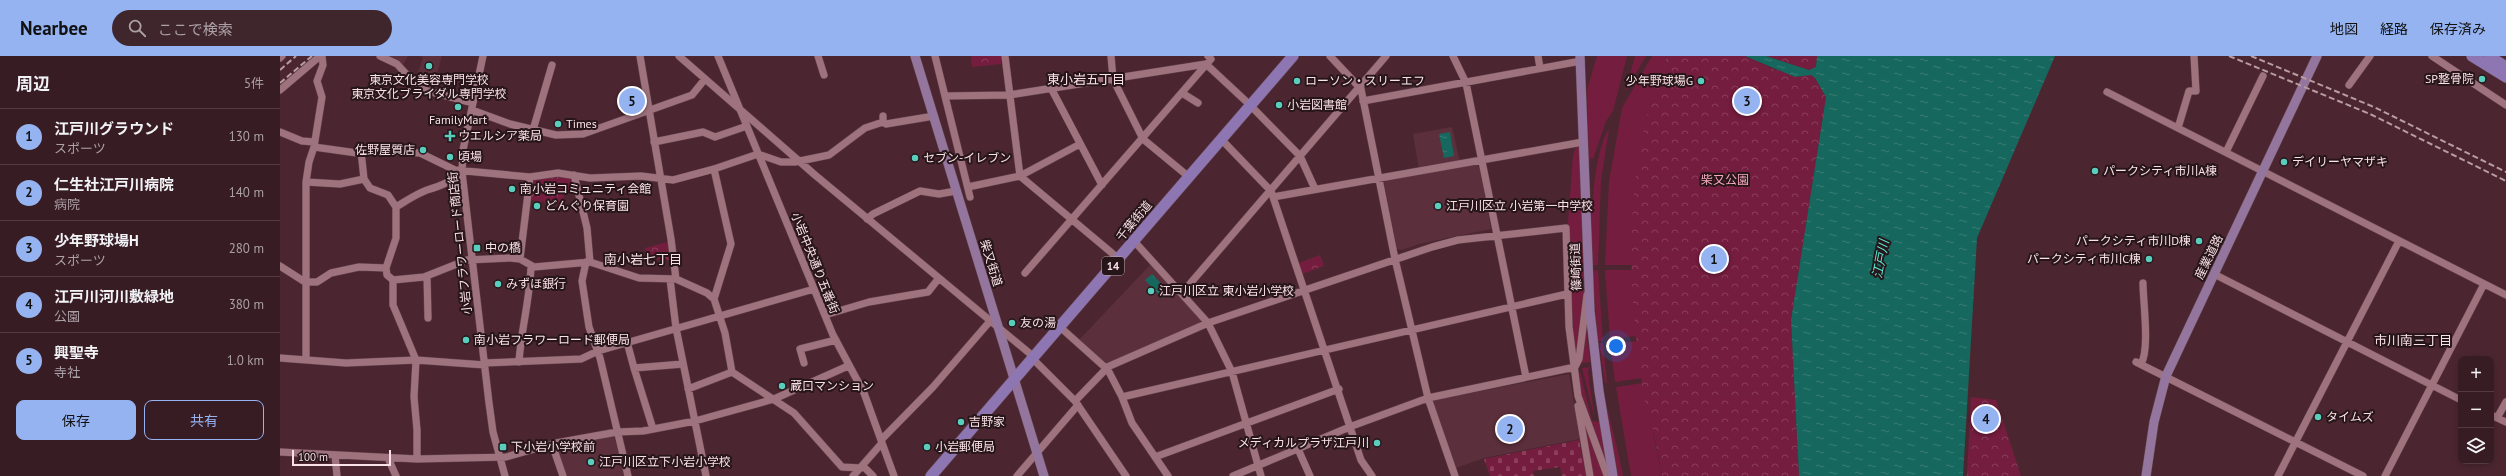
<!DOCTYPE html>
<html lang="ja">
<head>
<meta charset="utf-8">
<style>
	:root { --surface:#381c24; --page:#3f252c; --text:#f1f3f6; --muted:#aba1a6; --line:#523a41; --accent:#95b2f1 }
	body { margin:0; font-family:"PT Sans","Noto Sans JP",sans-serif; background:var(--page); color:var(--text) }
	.controls { position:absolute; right:12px; bottom:12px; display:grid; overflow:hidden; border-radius:8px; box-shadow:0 2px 6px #0003 }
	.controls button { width:36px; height:36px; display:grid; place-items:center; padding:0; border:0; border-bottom:1px solid var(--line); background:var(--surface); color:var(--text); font:20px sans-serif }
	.scale { position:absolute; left:12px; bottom:10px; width:99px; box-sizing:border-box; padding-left:4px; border:2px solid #fae1e6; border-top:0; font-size:11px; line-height:14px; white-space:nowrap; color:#fae1e6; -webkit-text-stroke:3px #261519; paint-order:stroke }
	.you { position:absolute; left:1336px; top:290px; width:14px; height:14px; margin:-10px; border:3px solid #fff; border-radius:50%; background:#1a73e8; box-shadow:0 0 0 6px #1a73e833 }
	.badge { display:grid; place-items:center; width:26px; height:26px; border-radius:50%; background:var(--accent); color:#111; font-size:13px; font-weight:700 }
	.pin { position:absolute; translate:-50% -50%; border:2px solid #fff; box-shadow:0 1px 4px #0006 }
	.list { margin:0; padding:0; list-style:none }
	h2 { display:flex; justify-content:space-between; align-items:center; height:52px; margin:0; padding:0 16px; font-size:17px }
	h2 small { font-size:13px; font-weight:400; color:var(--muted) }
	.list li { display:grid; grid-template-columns:26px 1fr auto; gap:12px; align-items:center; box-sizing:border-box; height:56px; padding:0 16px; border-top:1px solid var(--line) }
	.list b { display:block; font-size:15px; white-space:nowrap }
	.list p { margin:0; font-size:13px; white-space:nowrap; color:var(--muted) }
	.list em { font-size:13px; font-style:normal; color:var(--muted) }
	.actions { display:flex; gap:8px; padding:12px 16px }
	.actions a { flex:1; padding:9px 0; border:1px solid var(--accent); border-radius:8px; text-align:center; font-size:14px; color:var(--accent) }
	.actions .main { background:var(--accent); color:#111 }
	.icon { flex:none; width:22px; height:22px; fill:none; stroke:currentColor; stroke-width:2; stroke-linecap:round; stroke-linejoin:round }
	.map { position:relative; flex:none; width:2226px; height:420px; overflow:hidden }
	header { display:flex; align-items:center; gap:24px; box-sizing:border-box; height:56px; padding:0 20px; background:var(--accent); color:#111 }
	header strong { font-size:19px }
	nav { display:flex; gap:22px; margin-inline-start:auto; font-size:14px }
	.search { width:280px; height:36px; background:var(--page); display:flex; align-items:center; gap:10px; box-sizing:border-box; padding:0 14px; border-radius:22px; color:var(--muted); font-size:15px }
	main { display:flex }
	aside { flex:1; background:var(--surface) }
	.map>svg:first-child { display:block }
	.built { fill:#5b2f3c }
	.grass { fill:#751d3e }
	.cemetery { fill:url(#cemetery-stones) }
	.park { fill:url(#park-crowns) }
	.water { fill:url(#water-ripples) }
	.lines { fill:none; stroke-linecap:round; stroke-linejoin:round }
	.minor-casing { stroke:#64444e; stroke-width:8 }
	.major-casing { stroke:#64444e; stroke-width:10 }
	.highway-casing { stroke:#64444e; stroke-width:12 }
	.minor { stroke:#9f737e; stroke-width:7 }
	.major { stroke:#94759d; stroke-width:9 }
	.highway { stroke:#8d76b1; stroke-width:11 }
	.rail { stroke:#b99ba2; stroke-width:2; stroke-dasharray:6 3; stroke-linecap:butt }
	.poi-dot { fill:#5acebd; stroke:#261519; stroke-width:1.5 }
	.labels { text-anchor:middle; stroke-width:4; stroke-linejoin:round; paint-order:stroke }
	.shield { fill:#261519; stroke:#baa4a8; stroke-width:1 }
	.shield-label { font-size:11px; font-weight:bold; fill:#fae1e6 }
	.poi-label { font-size:12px; fill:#fae1e6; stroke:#261519; text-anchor:start }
	.park-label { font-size:12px; fill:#f8aabf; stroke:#261519 }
	.street-label { font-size:12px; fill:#fae1e6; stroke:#261519 }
	.neighbourhood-label { font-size:13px; fill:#fae1e6; stroke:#261519 }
	.water-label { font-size:13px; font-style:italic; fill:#5be9d5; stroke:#261519 }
</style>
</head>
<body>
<header>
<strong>Nearbee</strong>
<div class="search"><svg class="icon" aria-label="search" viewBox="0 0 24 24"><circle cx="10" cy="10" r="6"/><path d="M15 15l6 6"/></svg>ここで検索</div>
<nav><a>地図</a><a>経路</a><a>保存済み</a></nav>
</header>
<main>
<aside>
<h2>周辺<small>5件</small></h2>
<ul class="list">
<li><span class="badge">1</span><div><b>江戸川グラウンド</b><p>スポーツ</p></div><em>130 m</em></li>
<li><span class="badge">2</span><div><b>仁生社江戸川病院</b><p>病院</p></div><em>140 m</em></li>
<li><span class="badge">3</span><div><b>少年野球場H</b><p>スポーツ</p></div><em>280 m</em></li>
<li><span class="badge">4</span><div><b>江戸川河川敷緑地</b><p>公園</p></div><em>380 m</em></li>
<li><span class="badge">5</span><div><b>興聖寺</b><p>寺社</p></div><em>1.0 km</em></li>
</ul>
<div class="actions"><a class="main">保存</a><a>共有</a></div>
</aside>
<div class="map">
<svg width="2226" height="420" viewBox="0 0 2226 420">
	<defs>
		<pattern id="cemetery-stones" width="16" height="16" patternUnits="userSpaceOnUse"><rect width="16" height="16" fill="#751d3e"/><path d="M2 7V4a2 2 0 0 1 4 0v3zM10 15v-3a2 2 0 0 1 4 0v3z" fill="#8a3e5a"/></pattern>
		<pattern id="park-crowns" width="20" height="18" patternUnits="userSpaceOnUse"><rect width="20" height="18" fill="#751d3e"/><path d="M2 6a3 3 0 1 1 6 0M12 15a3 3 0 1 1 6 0" fill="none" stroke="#8a3e5a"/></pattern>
		<pattern id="water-ripples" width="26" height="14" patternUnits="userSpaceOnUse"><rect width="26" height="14" fill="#16675d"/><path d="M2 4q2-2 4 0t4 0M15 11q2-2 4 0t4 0" fill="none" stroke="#397c74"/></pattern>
	</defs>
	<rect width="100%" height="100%" fill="#4b2630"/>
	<path class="built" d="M 105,0 L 128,0 L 122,11 Z
		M 139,0 L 162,0 L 152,34 L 140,30 L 136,27 L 141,22 L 137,20 L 143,1 Z
		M 1172,71 L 1181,111 L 1197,108 L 1200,114 L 1211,173 L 1139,188 L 1122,194 L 1117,193 L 1104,127 L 1106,124 L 1140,119 L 1133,78 Z
		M 871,208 L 922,263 L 922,266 L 827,308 L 799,284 Z
		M 724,218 L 726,226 L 712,231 L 709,223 Z
		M 1289,318 L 1300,383 L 1204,402 L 1176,412 L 1153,347 L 1155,344 Z
		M 334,380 L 345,420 L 285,420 L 276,389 Z"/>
	<path class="grass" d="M 1317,0 L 1347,0 L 1333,55 L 1326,65 L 1313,103 L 1311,102 L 1309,107 L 1307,34 Z
		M 1355,0 L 1366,0 L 1345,36 Z
		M 1372,0 L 1387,0 C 1362,60 1352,144 1352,209 L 1325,209 L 1329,126 L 1342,52 Z
		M 1329,73 L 1321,125 L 1318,209 L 1313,209 C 1309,179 1312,98 1329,73 Z
		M 1296,90 L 1299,92 L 1305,209 L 1296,210 L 1296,215 L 1304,215 L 1305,227 L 1297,302 L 1293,286 L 1289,215 L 1292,215 L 1292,210 L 1289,210 L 1288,167 L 1293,99 Z
		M 1318,214 L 1323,285 L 1318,285 L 1312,215 Z
		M 1325,214 L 1352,214 L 1357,280 L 1330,283 Z
		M 1305,261 L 1310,306 L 1301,307 Z
		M 1358,285 L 1362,322 L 1335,326 L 1330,288 Z
		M 1319,287 L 1323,287 L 1327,327 L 1325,327 Z
		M 1310,311 L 1308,315 L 1314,360 L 1302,312 Z
		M 1300,315 L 1312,365 L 1320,366 L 1328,412 L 1299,337 Z
		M 1363,327 L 1382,420 L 1351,420 L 1336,331 Z
		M 1325,342 C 1331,369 1338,393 1343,420 L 1337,420 Z
		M 1300,353 L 1324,420 L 1312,420 Z"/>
	<path class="cemetery" d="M 1299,384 L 1306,420 L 1282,420 L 1280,411 L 1253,415 L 1254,420 L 1210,420 L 1204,403 Z"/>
	<path class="park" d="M 691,0 L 721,0 L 721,8 L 692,11 Z
		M 1387,0 L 1465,0 L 1496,14 L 1531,19 L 1535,22 L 1546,41 L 1511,264 L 1519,420 L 1382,420 C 1379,405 1377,390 1373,375 C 1371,367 1368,360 1366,352 C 1346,237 1341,111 1387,0 Z
		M 1486,0 L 1537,0 L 1536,11 L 1529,14 Z
		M 279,120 L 292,123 L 295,134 L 284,134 L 283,149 L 251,144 L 254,124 Z
		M 388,186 L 390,204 L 367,203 L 365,192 Z
		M 1040,199 L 1044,210 L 1022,218 L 1019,207 Z
		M 1691,341 L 1716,344 L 1741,420 L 1687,420 Z"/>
	<path class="water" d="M 1465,0 L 1486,0 L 1529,14 L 1536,11 L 1537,0 L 1775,0 L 1697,182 L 1683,420 L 1519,420 L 1511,264 L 1546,41 L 1535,22 L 1531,19 L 1515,21 Z
		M 1170,76 L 1174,100 L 1164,102 L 1159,78 Z
		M 872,218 L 889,236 L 882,242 L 865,224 Z"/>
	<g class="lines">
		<g class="minor-casing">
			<path id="minor" d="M 100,0 L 117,8 L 140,33 L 193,47
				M 203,0 L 183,94 L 182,116 L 209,347 L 213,376 L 225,420
				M 360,0 L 391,183 L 396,223
				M 399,0 L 535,119 L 754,301
				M 438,0 L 553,279 L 584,337 L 614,420
				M 538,0 L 544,19
				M 655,0 L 690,141
				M 725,0 L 740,120 L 839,203
				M 831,0 L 833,23 L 863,83 L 909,121
				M 1050,0 L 1081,33 L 1115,203 L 1148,342 L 1175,420
				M 1173,0 L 1186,27 L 1246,321
				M 1258,0 L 1260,12
				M 2152,0 L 2226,49
				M 0,2 L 2,0
				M 2069,29 L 2090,0
				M 0,34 L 40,0
				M 772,34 L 822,129
				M 1827,36 L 2226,239
				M 902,37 L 918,47
				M 666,40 L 729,39 L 926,8 L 970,49 L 1020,100 L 1035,133
				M 1083,45 L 1301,5
				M 192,54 L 230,68 L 276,79 L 303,78 L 412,39 L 425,23
				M 603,66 L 606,68 L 654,60
				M 1898,72 L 1909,35 L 1916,35 L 1914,0
				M 253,74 L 272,9
				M 0,76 L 22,85 L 34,86
				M 941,83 L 991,135 L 1081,404 L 1092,420
				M 374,86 L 423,76 L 435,81 L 467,70
				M 34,91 L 42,41 L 37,25 L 43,9 L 42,0
				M 81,95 L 84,123 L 90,132 L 108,139 L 116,151 L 116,182 L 106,212 L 107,219 L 113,224 L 113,249 L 136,304 L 134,341 L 137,374 L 137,403
				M 1946,96 L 1983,20
				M 434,113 L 451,188 L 434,243
				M 294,119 L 307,172 L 310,206
				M 250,121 L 278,117 L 310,122 L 361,120 L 393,124 L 434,113 L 478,98 L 501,106 L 515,106 L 549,99 L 585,72 L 603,66 L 603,60
				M 26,126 L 29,106 L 34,91 L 77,97 L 83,94 L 140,97 L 175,114 L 250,121 L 240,203
				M 688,131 L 740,120 L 800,88
				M 993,141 L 1303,86
				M 116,151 C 126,145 136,138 147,134 C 160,130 171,126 182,116
				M 587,163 L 593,158 L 640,135 L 659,138 L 676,135
				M 854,185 L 928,267 L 952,316 L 981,420
				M 306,206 L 302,225 L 309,271 L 320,302 L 348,420
				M 0,210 L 25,226 L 37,226 L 51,217 L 79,211 L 106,212
				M 745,217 L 924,11 L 931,3 L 928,0
				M 1934,218 L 2181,344
				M 147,220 L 148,262
				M 390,223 L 396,272 L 426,420
				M 113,224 L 144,221 L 187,204 L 230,202 L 240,203 L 254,211 L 310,206 L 359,222 L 396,223 L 427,237 L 434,243 L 445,277 L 452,316 L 514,357 L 562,411 L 581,412
				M 902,237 L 1106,0
				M 545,259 L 589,246 L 648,236 L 659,222
				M 780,271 L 828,314 L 842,341 L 852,367 L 888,420
				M 347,286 L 354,312 L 403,308
				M 0,302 L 66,307 L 136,304 L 205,309
				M 26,303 L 26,126 L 60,128 L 84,123
				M 753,303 L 795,345 L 846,420
				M 239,306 C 241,274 250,243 251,210
				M 1856,306 L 2083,420
				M 204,307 L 301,303 L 318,295 L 534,233
				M 524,307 L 520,293 L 556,284
				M 1861,308 C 1870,293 1863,246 1863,227
				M 354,312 L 373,373
				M 825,312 L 928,267 L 1152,191 L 1178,184 L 1286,172 L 1289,271 L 1298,340 L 1327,419 L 1331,420
				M 408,333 L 452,316
				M 842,341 L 1287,238
				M 795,345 L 826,313
				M 1298,350 L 1310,420
				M 2211,359 L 2226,366
				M 2217,362 L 2226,346
				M 601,384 L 653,331 L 711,264
				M 272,388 L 283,420
				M 1018,393 L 1030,420
				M 0,396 L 137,403 L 226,401 L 276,387 L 337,376 L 363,375 L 415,365 L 494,343 L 568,310
				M 55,399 L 57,420
				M 875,401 L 1059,333
				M 108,402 L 116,420
				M 583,410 L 593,420
				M 573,420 L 602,387
				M 737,420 L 798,349
				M 953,420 L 1072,370 L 1148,342 L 1295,311 L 1299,303 L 1307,239
				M 1998,420 L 2119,185
				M 2105,420 L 2204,228"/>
		</g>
		<g class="major-casing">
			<path id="major" d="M 635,0 L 764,420
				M 1300,0 L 1310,255 L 1319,335 L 1333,420
				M 1866,420 L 1874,366 L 1886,320 L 2037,0"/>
		</g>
		<g class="highway-casing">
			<path id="highway" d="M 2192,0 L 2226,21
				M 2209,0 L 2226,11
				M 651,420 L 1013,0"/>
		</g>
		<use href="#minor" class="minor"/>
		<use href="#major" class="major"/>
		<use href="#highway" class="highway"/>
		<path class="rail" d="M 1949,0 L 2090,58 L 2226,125
			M 1971,0 L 2094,51 L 2226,116
			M 0,14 L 16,0
			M 0,27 L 32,0"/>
	</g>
	<g class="poi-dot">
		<circle cx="149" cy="10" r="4"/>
		<circle cx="2202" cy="23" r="4"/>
		<circle cx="1017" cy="25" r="4"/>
		<circle cx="1421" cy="25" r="4"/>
		<circle cx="999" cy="49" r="4"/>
		<circle cx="178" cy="51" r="4"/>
		<circle cx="278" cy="68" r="4"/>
		<path d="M168 74h4v4h4v4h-4v4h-4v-4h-4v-4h4z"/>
		<circle cx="143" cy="94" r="4"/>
		<circle cx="170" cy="101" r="4"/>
		<circle cx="635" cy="102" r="4"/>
		<circle cx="2004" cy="106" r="4"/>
		<circle cx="1815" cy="115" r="4"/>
		<circle cx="232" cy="133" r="4"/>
		<circle cx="257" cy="150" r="4"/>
		<circle cx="1158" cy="150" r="4"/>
		<circle cx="1919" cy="185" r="4"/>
		<rect x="193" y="188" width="8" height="8" rx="2"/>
		<circle cx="1869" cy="203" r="4"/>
		<circle cx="218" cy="228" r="4"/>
		<circle cx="871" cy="235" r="4"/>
		<circle cx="732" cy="267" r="4"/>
		<circle cx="186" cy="284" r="4"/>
		<circle cx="502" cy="330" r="4"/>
		<circle cx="2038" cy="361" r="4"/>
		<circle cx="681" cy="366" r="4"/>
		<circle cx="1097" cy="387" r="4"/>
		<rect x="219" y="387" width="8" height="8" rx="2"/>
		<circle cx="647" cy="391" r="4"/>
		<circle cx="311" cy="406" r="4"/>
	</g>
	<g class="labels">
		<rect class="shield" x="822" y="201" width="22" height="18" rx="3"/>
		<g class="shield-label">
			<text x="833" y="214">14</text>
		</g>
		<g class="poi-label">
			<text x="2194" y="27" text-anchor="end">SP整骨院</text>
			<text x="149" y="28" text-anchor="middle">東京文化美容専門学校<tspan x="149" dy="14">東京文化ブライダル専門学校</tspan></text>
			<text x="1025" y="29">ローソン・スリーエフ</text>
			<text x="1413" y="29" text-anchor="end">少年野球場G</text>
			<text x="1007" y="53">小岩図書館</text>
			<text x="178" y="68" text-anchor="middle">FamilyMart</text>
			<text x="286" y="72">Times</text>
			<text x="178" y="84">ウエルシア薬局</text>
			<text x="135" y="98" text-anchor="end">佐野屋質店</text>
			<text x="178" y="105">頃場</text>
			<text x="643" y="106">セブン-イレブン</text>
			<text x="2012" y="110">デイリーヤマザキ</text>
			<text x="1823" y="119">パークシティ市川A棟</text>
			<text x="240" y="137">南小岩コミュニティ会館</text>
			<text x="265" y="154">どんぐり保育園</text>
			<text x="1166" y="154">江戸川区立 小岩第一中学校</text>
			<text x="1911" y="189" text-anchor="end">パークシティ市川D棟</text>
			<text x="205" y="196">中の橋</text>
			<text x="1861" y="207" text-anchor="end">パークシティ市川C棟</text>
			<text x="226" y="232">みずほ銀行</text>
			<text x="879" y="239">江戸川区立 東小岩小学校</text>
			<text x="740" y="271">友の湯</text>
			<text x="194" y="288">南小岩フラワーロード郵便局</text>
			<text x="510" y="334">蔵口マンション</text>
			<text x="2046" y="365">タイムズ</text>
			<text x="689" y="370">吉野家</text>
			<text x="1089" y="391" text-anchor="end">メディカルプラザ江戸川</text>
			<text x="231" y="395">下小岩小学校前</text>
			<text x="655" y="395">小岩郵便局</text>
			<text x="319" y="410">江戸川区立下小岩小学校</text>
		</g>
		<g class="park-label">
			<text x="1445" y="128">柴又公園</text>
		</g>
		<g class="street-label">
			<text transform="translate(854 165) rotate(-50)" y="4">千葉街道</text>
			<text transform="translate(180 187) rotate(-96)" y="4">小岩フラワーロード商店街</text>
			<text transform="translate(1929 201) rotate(-64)" y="4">産業道路</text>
			<text transform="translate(535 207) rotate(68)" y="4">小岩中央通り五番街</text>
			<text transform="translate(711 207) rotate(73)" y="4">柴又街道</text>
			<text transform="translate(1296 211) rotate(-92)" y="4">篠崎街道</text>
		</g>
		<g class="neighbourhood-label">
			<text x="806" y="28">東小岩五丁目</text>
			<text x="363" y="208">南小岩七丁目</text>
			<text x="2133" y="289">市川南三丁目</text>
		</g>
		<g class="water-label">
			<text transform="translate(1600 203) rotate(-79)" y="5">江戸川</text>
		</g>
	</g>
</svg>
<div class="controls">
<button>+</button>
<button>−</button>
<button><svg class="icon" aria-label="layers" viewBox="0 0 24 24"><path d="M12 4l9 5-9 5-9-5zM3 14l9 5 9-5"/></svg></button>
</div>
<div class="scale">100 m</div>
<div class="you"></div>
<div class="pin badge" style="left:1434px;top:203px">1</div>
<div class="pin badge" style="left:1230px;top:373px">2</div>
<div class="pin badge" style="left:1467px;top:45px">3</div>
<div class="pin badge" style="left:1706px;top:363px">4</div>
<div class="pin badge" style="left:352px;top:45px">5</div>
</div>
</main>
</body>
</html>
